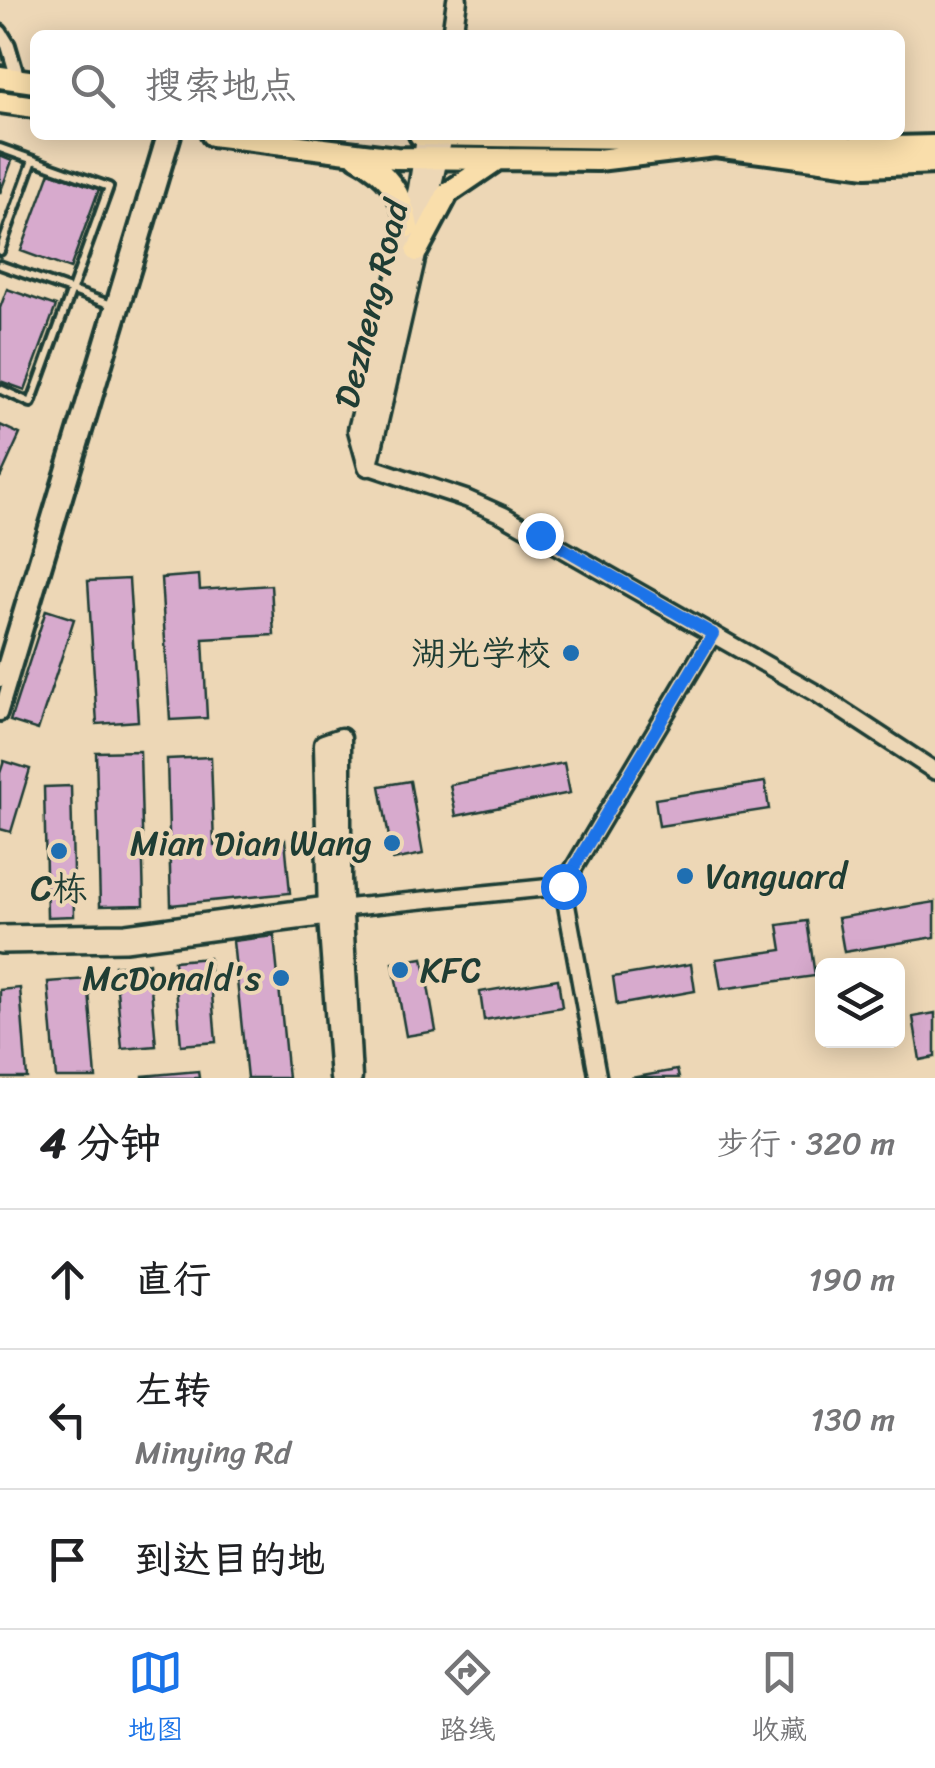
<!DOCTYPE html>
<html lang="zh">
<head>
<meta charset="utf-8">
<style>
	:root { --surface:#fff; --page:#f6f6f6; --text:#202124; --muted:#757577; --line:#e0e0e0; --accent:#1a73e8 }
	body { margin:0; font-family:Sriracha,"LXGW WenKai TC",sans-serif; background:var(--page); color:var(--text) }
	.controls { position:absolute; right:30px; bottom:30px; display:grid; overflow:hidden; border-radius:15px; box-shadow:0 5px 25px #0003 }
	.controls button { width:90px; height:90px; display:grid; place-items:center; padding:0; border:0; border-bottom:2px solid var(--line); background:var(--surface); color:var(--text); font:50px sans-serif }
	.stop { position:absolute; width:30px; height:30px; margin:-22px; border:8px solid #1a73e8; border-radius:50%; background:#fff }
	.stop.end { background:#1a73e8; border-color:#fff; box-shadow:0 2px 10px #0008 }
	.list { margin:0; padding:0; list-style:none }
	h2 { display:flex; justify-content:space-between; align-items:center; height:130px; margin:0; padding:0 40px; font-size:42px }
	h2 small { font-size:32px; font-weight:400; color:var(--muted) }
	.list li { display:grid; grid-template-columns:65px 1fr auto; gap:30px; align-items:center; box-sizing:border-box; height:140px; padding:0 40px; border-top:2px solid var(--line) }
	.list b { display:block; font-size:38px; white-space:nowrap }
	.list p { margin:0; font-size:32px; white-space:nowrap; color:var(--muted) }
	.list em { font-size:32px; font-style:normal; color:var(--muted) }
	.icon { flex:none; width:55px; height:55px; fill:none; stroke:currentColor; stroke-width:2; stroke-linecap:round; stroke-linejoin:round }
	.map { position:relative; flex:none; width:935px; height:1078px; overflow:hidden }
	.search { position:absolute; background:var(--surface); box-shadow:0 5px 25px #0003; left:30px; right:30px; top:30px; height:110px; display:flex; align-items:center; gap:25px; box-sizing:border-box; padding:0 35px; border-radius:15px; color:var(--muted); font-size:38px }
	.sheet { height:550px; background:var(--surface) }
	nav { display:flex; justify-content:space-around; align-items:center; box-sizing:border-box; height:140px; border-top:2px solid var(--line); background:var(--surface); font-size:28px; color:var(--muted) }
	nav a { display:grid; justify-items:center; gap:5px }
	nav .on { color:var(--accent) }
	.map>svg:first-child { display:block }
	.building { fill:#d7aacd; stroke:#1f3d34; stroke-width:2.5 }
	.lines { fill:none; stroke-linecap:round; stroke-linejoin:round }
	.service-casing { stroke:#1f3d34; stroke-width:14 }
	.minor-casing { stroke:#1f3d34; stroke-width:20 }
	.tertiary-casing { stroke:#1f3d34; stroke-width:22 }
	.secondary-casing { stroke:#1f3d34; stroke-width:25 }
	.primary-casing { stroke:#1f3d34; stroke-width:28 }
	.service { stroke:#edd7b6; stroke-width:6 }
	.minor { stroke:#edd7b6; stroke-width:12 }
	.tertiary { stroke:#edd7b6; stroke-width:15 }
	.secondary { stroke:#edd7b6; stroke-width:18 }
	.primary { stroke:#f9deab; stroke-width:20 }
	.route { stroke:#1a73e8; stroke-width:12 }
	.poi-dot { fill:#1f6fb2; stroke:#edd7b6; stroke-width:4 }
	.labels { text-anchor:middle; stroke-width:8; stroke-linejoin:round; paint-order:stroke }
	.street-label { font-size:35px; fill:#1f3d34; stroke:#edd7b6 }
	.poi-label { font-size:35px; fill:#1f3d34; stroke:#edd7b6; text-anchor:end }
</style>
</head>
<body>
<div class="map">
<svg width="935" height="1078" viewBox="0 0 935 1078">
	<rect width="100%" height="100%" fill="#edd7b6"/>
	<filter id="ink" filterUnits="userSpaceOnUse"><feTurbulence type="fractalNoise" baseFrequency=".01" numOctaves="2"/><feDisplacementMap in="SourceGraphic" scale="20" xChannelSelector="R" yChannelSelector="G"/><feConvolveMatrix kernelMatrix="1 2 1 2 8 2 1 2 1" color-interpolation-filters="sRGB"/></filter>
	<g filter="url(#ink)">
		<path class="building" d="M 0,156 L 12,161 L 0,193 Z
			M 50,172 L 99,189 L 70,269 L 21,251 Z
			M 7,289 L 56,306 L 25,390 L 0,381 L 0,308 Z
			M 0,425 L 20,434 L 0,478 Z
			M 199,575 L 200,590 L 271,585 L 274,635 L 203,639 L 207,718 L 170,720 L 161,578 Z
			M 129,579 L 138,721 L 97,724 L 88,581 Z
			M 46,610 L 74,619 L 38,730 L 10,721 Z
			M 140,751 L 144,905 L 100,906 L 96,752 Z
			M 211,757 L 214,846 L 285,839 L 290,893 L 171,905 L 167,759 Z
			M 4,761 L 30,769 L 11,832 L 0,829 L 0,773 Z
			M 564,763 L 570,793 L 456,816 L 450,785 Z
			M 410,781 L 423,854 L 393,860 L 380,786 Z
			M 765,782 L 769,809 L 659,826 L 655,799 Z
			M 71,786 L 74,916 L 47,917 L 44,787 Z
			M 935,902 L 935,937 L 844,952 L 838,918 Z
			M 807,921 L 815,976 L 721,989 L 716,959 L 782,950 L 778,925 Z
			M 274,936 L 288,1078 L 247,1078 L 233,941 Z
			M 209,958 L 216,1042 L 181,1045 L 174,961 Z
			M 423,958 L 436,1031 L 406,1036 L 393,963 Z
			M 149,963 L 156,1046 L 122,1049 L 115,966 Z
			M 691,964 L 695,991 L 617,1005 L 613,977 Z
			M 88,979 L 96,1078 L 56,1078 L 48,982 Z
			M 558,979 L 562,1007 L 484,1020 L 480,992 Z
			M 20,988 L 27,1078 L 0,1078 L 0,990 Z
			M 935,1013 L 935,1057 L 920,1060 L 913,1017 Z
			M 677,1070 L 679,1078 L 631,1078 Z
			M 198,1071 L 199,1078 L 143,1078 L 143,1076 Z"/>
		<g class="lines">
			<g class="service-casing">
				<path id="service" d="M 0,148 L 109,187 L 31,403 L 0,389
					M 0,251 L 33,160
					M 0,265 L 112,305"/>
			</g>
			<g class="minor-casing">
				<path id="minor" d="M 0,32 L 8,45 L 18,79
					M 0,680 L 164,135
					M 0,714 L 174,135"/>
			</g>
			<g class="tertiary-casing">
				<path id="tertiary" d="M 368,466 L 467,499 L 503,515 L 816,693 L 935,771
					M 0,934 L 126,932 L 327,905 L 343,908 L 563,886
					M 0,945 L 125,943 L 328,917 L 335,913
					M 598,1078 L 563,886 L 713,634"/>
			</g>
			<g class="secondary-casing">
				<path id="secondary" d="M 452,35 L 457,0
					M 369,461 L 441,145
					M 368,466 L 358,430 L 418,189 L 425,145
					M 340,1078 L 328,917 L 324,744 L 341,738 L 341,880 L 352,1078"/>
			</g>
			<g class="primary-casing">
				<path id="primary" d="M 0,77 L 35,82
					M 0,102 L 35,107
					M 212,135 L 396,158 L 598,160 L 715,146 L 867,166 L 935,163
					M 420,135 L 635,138 L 679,135
					M 753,136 L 856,148 L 935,146
					M 357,157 C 388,173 402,193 408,227
					M 417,251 L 448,193 L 498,159"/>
			</g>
			<use href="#service" class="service"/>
			<use href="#minor" class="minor"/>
			<use href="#tertiary" class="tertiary"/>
			<use href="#secondary" class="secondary"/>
			<use href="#primary" class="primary"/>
		</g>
	</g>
	<g class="lines" filter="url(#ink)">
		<path class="route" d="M 540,535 L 713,634 L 563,886"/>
	</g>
	<g class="poi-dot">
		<circle cx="571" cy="653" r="10"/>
		<circle cx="392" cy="843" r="10"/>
		<circle cx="59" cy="851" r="10"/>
		<circle cx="685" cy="876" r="10"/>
		<circle cx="400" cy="970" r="10"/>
		<circle cx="281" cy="978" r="10"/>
	</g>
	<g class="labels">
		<g class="street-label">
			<text transform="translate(371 304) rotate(-76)" y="12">Dezheng Road</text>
		</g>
		<g class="poi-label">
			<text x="551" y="665">湖光学校</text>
			<text x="372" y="855">Mian Dian Wang</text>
			<text x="705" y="888" text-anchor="start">Vanguard</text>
			<text x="59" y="900" text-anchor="middle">C栋</text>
			<text x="420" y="982" text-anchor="start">KFC</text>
			<text x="261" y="990">McDonald's</text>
		</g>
	</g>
</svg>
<div class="controls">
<button><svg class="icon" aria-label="layers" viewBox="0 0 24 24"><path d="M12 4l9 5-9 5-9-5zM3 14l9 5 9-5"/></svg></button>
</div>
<div class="stop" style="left:563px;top:886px"></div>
<div class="stop end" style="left:540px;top:535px"></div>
<div class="search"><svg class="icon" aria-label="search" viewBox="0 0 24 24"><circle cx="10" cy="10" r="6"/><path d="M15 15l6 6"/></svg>搜索地点</div>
</div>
<section class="sheet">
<h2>4 分钟<small>步行 · 320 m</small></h2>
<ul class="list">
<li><svg class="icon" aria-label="ahead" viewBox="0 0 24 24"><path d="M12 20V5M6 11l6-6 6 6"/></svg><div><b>直行</b></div><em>190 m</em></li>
<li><svg class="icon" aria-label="left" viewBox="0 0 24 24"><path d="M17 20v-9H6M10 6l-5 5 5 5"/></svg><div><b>左转</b><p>Minying Rd</p></div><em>130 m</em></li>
<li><svg class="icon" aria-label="arrive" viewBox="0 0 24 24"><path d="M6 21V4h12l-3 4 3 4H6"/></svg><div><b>到达目的地</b></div></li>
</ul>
</section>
<nav>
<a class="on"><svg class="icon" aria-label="map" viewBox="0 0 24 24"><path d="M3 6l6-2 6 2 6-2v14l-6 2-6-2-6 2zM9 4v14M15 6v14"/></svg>地图</a>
<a><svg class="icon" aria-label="directions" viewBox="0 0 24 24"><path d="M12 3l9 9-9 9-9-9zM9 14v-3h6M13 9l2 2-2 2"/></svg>路线</a>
<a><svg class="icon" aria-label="saved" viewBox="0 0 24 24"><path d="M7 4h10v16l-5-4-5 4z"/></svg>收藏</a>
</nav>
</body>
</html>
